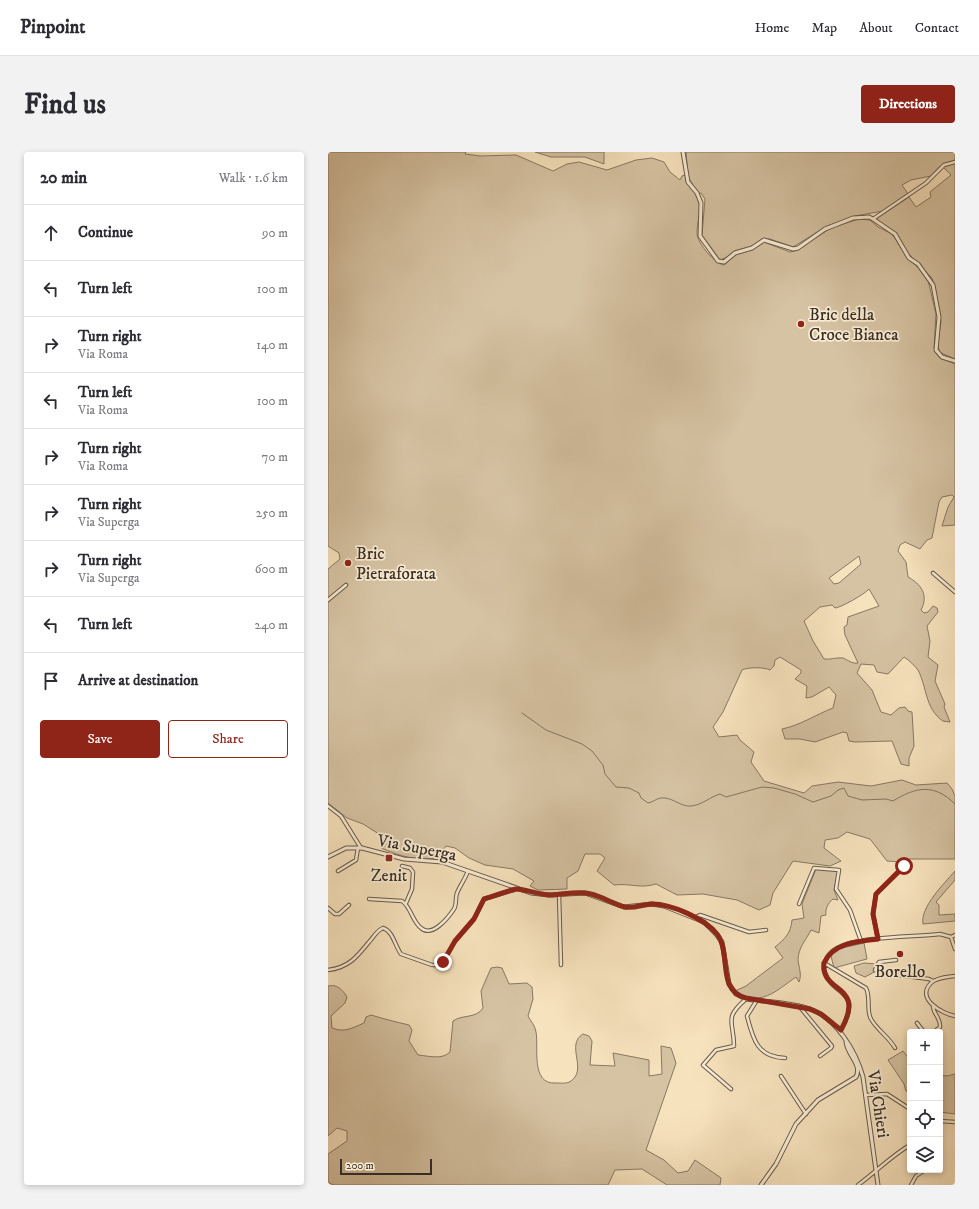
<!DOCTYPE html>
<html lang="en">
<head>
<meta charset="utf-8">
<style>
	:root { --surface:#fff; --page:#f2f2f3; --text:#2b2b33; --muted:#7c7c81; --line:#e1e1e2; --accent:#8f2418 }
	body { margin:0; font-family:"IM FELL DW Pica",serif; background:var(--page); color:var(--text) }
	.controls { position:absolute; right:12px; bottom:12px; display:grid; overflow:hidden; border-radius:4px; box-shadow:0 2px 6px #0003 }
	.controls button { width:36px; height:36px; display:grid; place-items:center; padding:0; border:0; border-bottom:1px solid var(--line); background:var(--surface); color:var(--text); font:20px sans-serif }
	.scale { position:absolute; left:12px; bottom:10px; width:92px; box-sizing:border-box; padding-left:4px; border:2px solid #392e25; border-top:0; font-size:11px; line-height:14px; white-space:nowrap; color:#392e25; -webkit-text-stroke:3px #f9ecd4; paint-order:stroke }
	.stop { position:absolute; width:12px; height:12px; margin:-9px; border:3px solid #8f2418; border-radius:50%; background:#fff }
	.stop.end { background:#8f2418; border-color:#fff; box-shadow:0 1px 4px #0008 }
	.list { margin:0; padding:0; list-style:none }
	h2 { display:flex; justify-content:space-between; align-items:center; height:52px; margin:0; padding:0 16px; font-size:17px }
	h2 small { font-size:13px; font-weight:400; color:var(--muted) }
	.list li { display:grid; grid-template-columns:26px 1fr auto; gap:12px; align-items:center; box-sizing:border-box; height:56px; padding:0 16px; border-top:1px solid var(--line) }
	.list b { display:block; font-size:15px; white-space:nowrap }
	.list p { margin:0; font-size:13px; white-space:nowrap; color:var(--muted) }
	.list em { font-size:13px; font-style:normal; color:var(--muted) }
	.actions { display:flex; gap:8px; padding:12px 16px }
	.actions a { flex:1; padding:9px 0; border:1px solid var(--accent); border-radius:4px; text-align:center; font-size:14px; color:var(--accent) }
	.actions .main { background:var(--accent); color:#fff }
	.icon { flex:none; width:22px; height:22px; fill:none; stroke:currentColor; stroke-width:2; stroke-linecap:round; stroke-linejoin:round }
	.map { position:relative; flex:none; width:627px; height:1033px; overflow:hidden; border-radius:4px }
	header { display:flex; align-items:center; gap:24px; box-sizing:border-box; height:56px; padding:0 20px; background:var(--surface); border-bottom:1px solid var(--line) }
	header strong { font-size:19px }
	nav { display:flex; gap:22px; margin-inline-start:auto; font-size:14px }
	.intro { display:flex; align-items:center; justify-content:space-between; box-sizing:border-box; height:96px; padding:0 24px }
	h1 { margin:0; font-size:28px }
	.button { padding:10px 18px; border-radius:4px; background:var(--accent); color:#fff; font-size:14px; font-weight:700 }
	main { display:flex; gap:24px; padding:0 24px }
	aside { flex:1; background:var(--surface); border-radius:4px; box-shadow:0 2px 6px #0003 }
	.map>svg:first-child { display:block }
	.green { fill:#d6c3a3; stroke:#887864; fill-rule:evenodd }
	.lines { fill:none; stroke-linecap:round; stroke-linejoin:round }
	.stream { stroke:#847561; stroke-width:1 }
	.minor-casing { stroke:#685b4b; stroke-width:4.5 }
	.tertiary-casing { stroke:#685b4b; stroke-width:5 }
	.minor { stroke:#f9ecd4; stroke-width:2.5 }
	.tertiary { stroke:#f9ecd4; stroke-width:3 }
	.route { stroke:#8f2418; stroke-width:5 }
	.poi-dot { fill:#8f2418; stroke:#f9ecd4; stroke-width:1.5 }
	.labels { text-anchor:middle; stroke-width:3.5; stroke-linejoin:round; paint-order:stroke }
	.poi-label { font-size:17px; fill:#392e25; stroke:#f9ecd4; text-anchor:start }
	.street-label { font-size:17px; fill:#392e25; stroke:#f9ecd4 }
</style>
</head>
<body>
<header>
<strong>Pinpoint</strong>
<nav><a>Home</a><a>Map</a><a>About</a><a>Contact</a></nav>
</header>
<div class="intro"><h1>Find us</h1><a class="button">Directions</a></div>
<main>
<aside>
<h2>20 min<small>Walk · 1.6 km</small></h2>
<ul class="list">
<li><svg class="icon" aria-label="ahead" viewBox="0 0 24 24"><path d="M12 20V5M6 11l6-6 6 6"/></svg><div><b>Continue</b></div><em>90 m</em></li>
<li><svg class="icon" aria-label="left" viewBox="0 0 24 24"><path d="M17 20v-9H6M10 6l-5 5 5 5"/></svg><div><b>Turn left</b></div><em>100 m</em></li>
<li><svg class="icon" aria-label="right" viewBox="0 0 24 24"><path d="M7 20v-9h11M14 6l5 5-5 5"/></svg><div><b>Turn right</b><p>Via Roma</p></div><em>140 m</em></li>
<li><svg class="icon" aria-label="left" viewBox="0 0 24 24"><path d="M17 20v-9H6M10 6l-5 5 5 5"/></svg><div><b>Turn left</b><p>Via Roma</p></div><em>100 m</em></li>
<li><svg class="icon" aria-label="right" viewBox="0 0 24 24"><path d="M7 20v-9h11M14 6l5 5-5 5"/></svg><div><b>Turn right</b><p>Via Roma</p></div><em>70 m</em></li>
<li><svg class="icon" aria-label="right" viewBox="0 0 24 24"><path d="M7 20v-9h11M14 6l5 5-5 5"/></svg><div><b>Turn right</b><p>Via Superga</p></div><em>250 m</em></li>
<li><svg class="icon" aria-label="right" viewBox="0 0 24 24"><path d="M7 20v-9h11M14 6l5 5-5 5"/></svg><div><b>Turn right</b><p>Via Superga</p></div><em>600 m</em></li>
<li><svg class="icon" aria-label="left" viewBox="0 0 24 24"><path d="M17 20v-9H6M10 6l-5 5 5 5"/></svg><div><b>Turn left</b></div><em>240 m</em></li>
<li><svg class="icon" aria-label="arrive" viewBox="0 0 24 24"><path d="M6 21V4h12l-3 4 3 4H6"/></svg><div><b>Arrive at destination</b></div></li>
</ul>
<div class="actions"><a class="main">Save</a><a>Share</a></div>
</aside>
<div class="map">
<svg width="627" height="1033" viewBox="0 0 627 1033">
	<rect width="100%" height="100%" fill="#f6e2bd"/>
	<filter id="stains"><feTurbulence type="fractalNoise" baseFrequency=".005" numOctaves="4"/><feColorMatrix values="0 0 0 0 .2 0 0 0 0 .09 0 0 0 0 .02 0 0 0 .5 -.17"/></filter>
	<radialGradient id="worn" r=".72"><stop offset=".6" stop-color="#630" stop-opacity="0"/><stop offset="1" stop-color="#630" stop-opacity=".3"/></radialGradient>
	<path class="green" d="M 0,0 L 138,0 L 137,2 L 152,4 L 188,3 L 225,19 L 239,12 L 251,10 L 279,18 L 308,8 L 324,6 L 336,10 L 342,20 L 352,28 L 354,24 L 357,23 C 359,34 369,40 371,50 C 373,60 369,71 369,81 C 369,91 387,112 396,113 L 410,101 L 425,97 L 436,90 L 462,100 L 467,99 L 503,76 L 531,67 L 542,68 L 550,75 L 562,81 L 567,86 L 580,107 L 592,117 L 600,128 L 608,162 L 606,196 L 611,205 L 627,212 L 627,373 L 614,374 L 620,355 L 626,345 L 624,343 L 614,345 L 611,350 L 604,386 L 599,388 L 592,397 L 577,390 L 572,393 L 570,399 L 578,410 L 580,425 C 593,432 601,443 593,458 L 596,461 L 600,460 L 605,454 L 609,456 L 610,460 L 599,474 L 602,489 L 600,505 L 610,513 L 607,529 L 617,552 L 616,555 L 622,570 L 615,569 C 597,557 599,535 590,518 C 587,514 581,508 576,505 L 560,522 L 549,520 L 546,513 L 533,512 L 529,521 L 544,538 L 553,560 L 563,563 L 571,556 L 577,555 L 580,559 L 584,560 L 586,594 L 581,606 L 581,614 L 573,612 L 564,589 L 527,590 L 521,589 L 519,581 L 515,580 L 487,590 L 472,587 L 457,587 L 454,577 C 473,573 487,563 505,556 L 508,543 L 501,535 L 484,545 L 478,546 L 479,534 L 467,527 L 473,521 L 473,518 L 452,505 L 447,508 L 446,514 L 442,518 C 436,515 420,515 414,518 L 395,560 L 385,575 L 391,585 L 409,583 L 412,588 L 426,600 L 423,610 L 436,629 L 476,641 L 484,634 L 510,630 L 543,634 L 574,628 L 588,633 L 619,631 L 624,637 L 627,644 L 627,707 L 579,707 L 574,710 L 559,709 L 542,687 L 519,680 L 510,686 L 497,688 L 496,696 L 513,709 L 502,714 L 465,709 L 445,741 L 442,753 L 431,758 L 409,748 L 375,742 L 349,743 L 328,732 C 312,737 303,731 286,733 L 269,719 L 277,706 L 272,702 L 257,702 L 250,719 L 239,726 L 239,737 L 210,738 L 202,734 L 206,729 L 185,717 L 157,713 L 141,706 L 127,696 L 118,694 L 110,705 C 92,711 69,703 53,696 L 55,690 L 54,684 L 35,672 L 19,666 L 0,651 L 0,417 L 12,407 L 11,401 L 0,394 ZM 531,404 L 533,412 L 511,431 L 506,432 L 501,426 ZM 541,437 L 551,454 L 520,465 L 519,473 L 516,475 L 517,483 L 530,511 C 524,512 520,508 515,506 C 509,505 502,508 496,507 L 485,489 L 476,469 L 492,455 L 504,453 L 507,456 C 512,456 537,442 541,437 Z
		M 207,0 L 276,0 L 276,12 L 257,5 L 223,5 Z
		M 358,0 L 627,0 L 627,8 L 611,15 L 603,24 L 583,28 L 574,33 L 580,42 L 555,59 L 527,64 L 499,74 L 465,95 L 442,87 L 434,87 L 422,95 L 406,99 L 399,105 L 392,108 L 374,83 L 377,47 L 373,41 L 371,42 L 360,25 Z
		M 627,10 L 627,207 L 611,200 L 610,189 L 613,170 L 607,136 L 604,126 L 577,98 L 568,82 L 549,70 L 548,67 L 581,45 L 588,55 L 603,45 L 602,40 L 623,23 L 615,15 Z
		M 488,717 L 510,719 L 506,738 L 510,748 L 505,747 C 500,751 497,757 498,763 L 493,764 L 491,781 L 483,778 C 478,788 470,796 470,808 C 471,816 474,823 471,830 L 468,825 C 448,839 432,856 407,839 L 418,834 L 455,806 L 447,795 C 457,787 463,781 464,768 L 476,766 L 474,752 Z
		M 627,719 L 627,728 L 608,750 L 611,753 L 611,763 L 627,762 L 627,769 L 595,772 C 592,755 616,732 627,719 Z
		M 536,791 L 539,807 L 506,816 L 503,804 L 510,797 Z
		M 536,811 L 549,812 L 546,816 L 548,819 L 537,825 L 528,821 L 526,814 Z
		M 169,815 L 174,816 L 181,832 L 199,831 L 204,835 L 205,847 L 200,864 C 203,870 207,873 208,880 C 211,894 202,933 228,931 C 233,931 239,932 243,929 C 260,917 237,893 255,882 L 261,884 L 264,889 L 262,913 L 287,914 L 285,901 L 321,908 L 321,924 L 334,922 L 333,894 L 343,896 L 348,911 L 318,998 L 336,1008 L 350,1021 L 360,1019 L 367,1008 L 393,1026 L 392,1033 L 339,1033 L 314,1017 L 287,1018 L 280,1033 L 5,1033 L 0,1030 L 0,1002 L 19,989 L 19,979 L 9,976 L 0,984 L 0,834 C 9,832 14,837 19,845 L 17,851 L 3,864 L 4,876 C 17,881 24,876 36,871 L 38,865 L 43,863 C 56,867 68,870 81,873 L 84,878 L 81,889 L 90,903 C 101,904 114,908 122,900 L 125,869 C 135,862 148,867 155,856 L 153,839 L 163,816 Z
		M 575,899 L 582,908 L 582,940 L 578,939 L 576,932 L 560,908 Z
		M 627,922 L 627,962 L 612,960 L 612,923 L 619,924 Z"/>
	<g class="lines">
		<path class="stream" d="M 194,561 L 218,578 L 254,592 L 264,599 L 275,613 L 277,622 L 288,635 L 301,636 L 311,641 L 313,646 L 320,651 C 326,650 329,645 337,646 C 346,647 354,655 363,654 C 374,653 382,645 392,642 L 398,645 L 434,635 L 446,636 L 467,642 L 485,650 L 503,644 L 510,638 L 516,636 L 520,644 L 534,648 L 558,647 L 565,649 C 588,635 606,631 627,652"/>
		<g class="minor-casing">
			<path id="minor" d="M 545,67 L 598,31 L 616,13 L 627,10
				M 605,421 L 627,440
				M 0,448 L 18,433
				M 0,654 L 13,664 L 33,696
				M 74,714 L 82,716 L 85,720 L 84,737 L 78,751
				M 10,719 L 28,708 L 30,696
				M 231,742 L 233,813
				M 41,747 L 74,749 C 83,755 84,769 93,776 C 104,786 120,766 126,757 C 129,752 127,746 129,741 C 132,734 137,727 140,719
				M 471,752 L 486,716 L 511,718 L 508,737 L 522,758 L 533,789
				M 0,756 L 7,762 L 11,762 L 21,753
				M 368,765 L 372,763 L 421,780 L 438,778
				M 623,785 L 627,783
				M 550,787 L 545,762 L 548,742 L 574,717 L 577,711
				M 568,808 L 551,810 L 547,818 L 554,821 L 601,827 L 605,829
				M 496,811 L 538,836 C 543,846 538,858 543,867 C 549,878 561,885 567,896
				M 0,818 C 20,816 29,805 41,790 C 46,785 48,779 55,776 C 65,779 67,794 73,802 L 104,813 L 110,813 L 115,810 L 127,789 L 146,767 L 156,747 L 189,737
				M 627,824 C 620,825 609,825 603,831 C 587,847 615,862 627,864
				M 429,848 L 419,864 C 425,887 429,905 457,906
				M 471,854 L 504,894 L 503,896 L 492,904
				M 605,854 C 605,862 613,866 612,875 L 606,880
				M 589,871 L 596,880
				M 513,878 C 536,836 505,847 496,818 C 495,809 501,800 509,796 C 530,784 586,785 612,782 L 623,785 L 627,797
				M 453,924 L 478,962
				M 403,937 L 375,913 L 388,898 L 406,894 C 406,869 395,867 418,847
				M 538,943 L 559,942 L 582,957
				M 612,969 L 627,970
				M 530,1033 C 548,1020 563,1004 582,993
				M 583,1033 L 588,1024 L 597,1018"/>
		</g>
		<g class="tertiary-casing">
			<path id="tertiary" d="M 355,0 L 360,30 L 369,41 L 373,51 L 372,84 L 390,109 L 396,110 L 407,101 L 424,96 L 436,88 L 465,97 L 470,96 L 497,77 L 525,66 L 541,65 L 545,67 L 567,82 L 581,106 L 590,112 L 605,133 L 611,165 L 608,198 L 614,205 L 627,209
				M 0,705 L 18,696 L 34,696 L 76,707 L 114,710 L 203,741 L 221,743 L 257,741 L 296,755 L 324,752 L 336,754 L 376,770 L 388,782 L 394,790 L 401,832 L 408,842 L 418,847 C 439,850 462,850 482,857 C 508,866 528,899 535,925 L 550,1033
				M 433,1033 L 448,1012 L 468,972 L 490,948 L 528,925 C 535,912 517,901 518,888"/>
		</g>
		<use href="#minor" class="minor"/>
		<use href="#tertiary" class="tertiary"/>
	</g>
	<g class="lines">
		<path class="route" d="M 115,810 L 127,789 L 146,767 L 156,747 C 167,744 178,739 188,737 C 192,736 213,743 221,743 C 235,743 249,738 263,742 C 275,745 285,752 297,755 C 306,757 315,752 324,752 C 344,752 377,767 389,782 C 404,802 388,838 418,846 L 482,857 L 493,862 L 513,878 C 539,831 492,842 496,811 C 505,791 530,789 550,787 L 545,762 L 548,742 L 576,714"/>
	</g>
	<g class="poi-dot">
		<circle cx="473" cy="172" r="4"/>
		<circle cx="20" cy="411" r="4"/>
		<rect x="57" y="702" width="8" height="8" rx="2"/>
		<circle cx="572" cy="802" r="4"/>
	</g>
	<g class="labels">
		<g class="poi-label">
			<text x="481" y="168">Bric della<tspan x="481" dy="20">Croce Bianca</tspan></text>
			<text x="28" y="407">Bric<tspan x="28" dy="20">Pietraforata</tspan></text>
			<text x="61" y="729" text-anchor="middle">Zenit</text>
			<text x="572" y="825" text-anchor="middle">Borello</text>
		</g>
		<g class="street-label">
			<text transform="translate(89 695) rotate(11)" y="6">Via Superga</text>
			<text transform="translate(551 952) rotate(81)" y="6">Via Chieri</text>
		</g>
	</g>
	<rect width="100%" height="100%" filter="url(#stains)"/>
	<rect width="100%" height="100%" fill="url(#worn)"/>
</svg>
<div class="controls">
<button>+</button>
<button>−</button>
<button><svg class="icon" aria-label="locate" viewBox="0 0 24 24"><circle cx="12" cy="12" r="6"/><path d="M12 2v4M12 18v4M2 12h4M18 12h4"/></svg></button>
<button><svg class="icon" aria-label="layers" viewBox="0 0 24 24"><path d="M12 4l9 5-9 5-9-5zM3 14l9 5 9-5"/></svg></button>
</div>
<div class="scale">200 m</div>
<div class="stop" style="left:576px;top:714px"></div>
<div class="stop end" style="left:115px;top:810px"></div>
</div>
</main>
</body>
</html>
